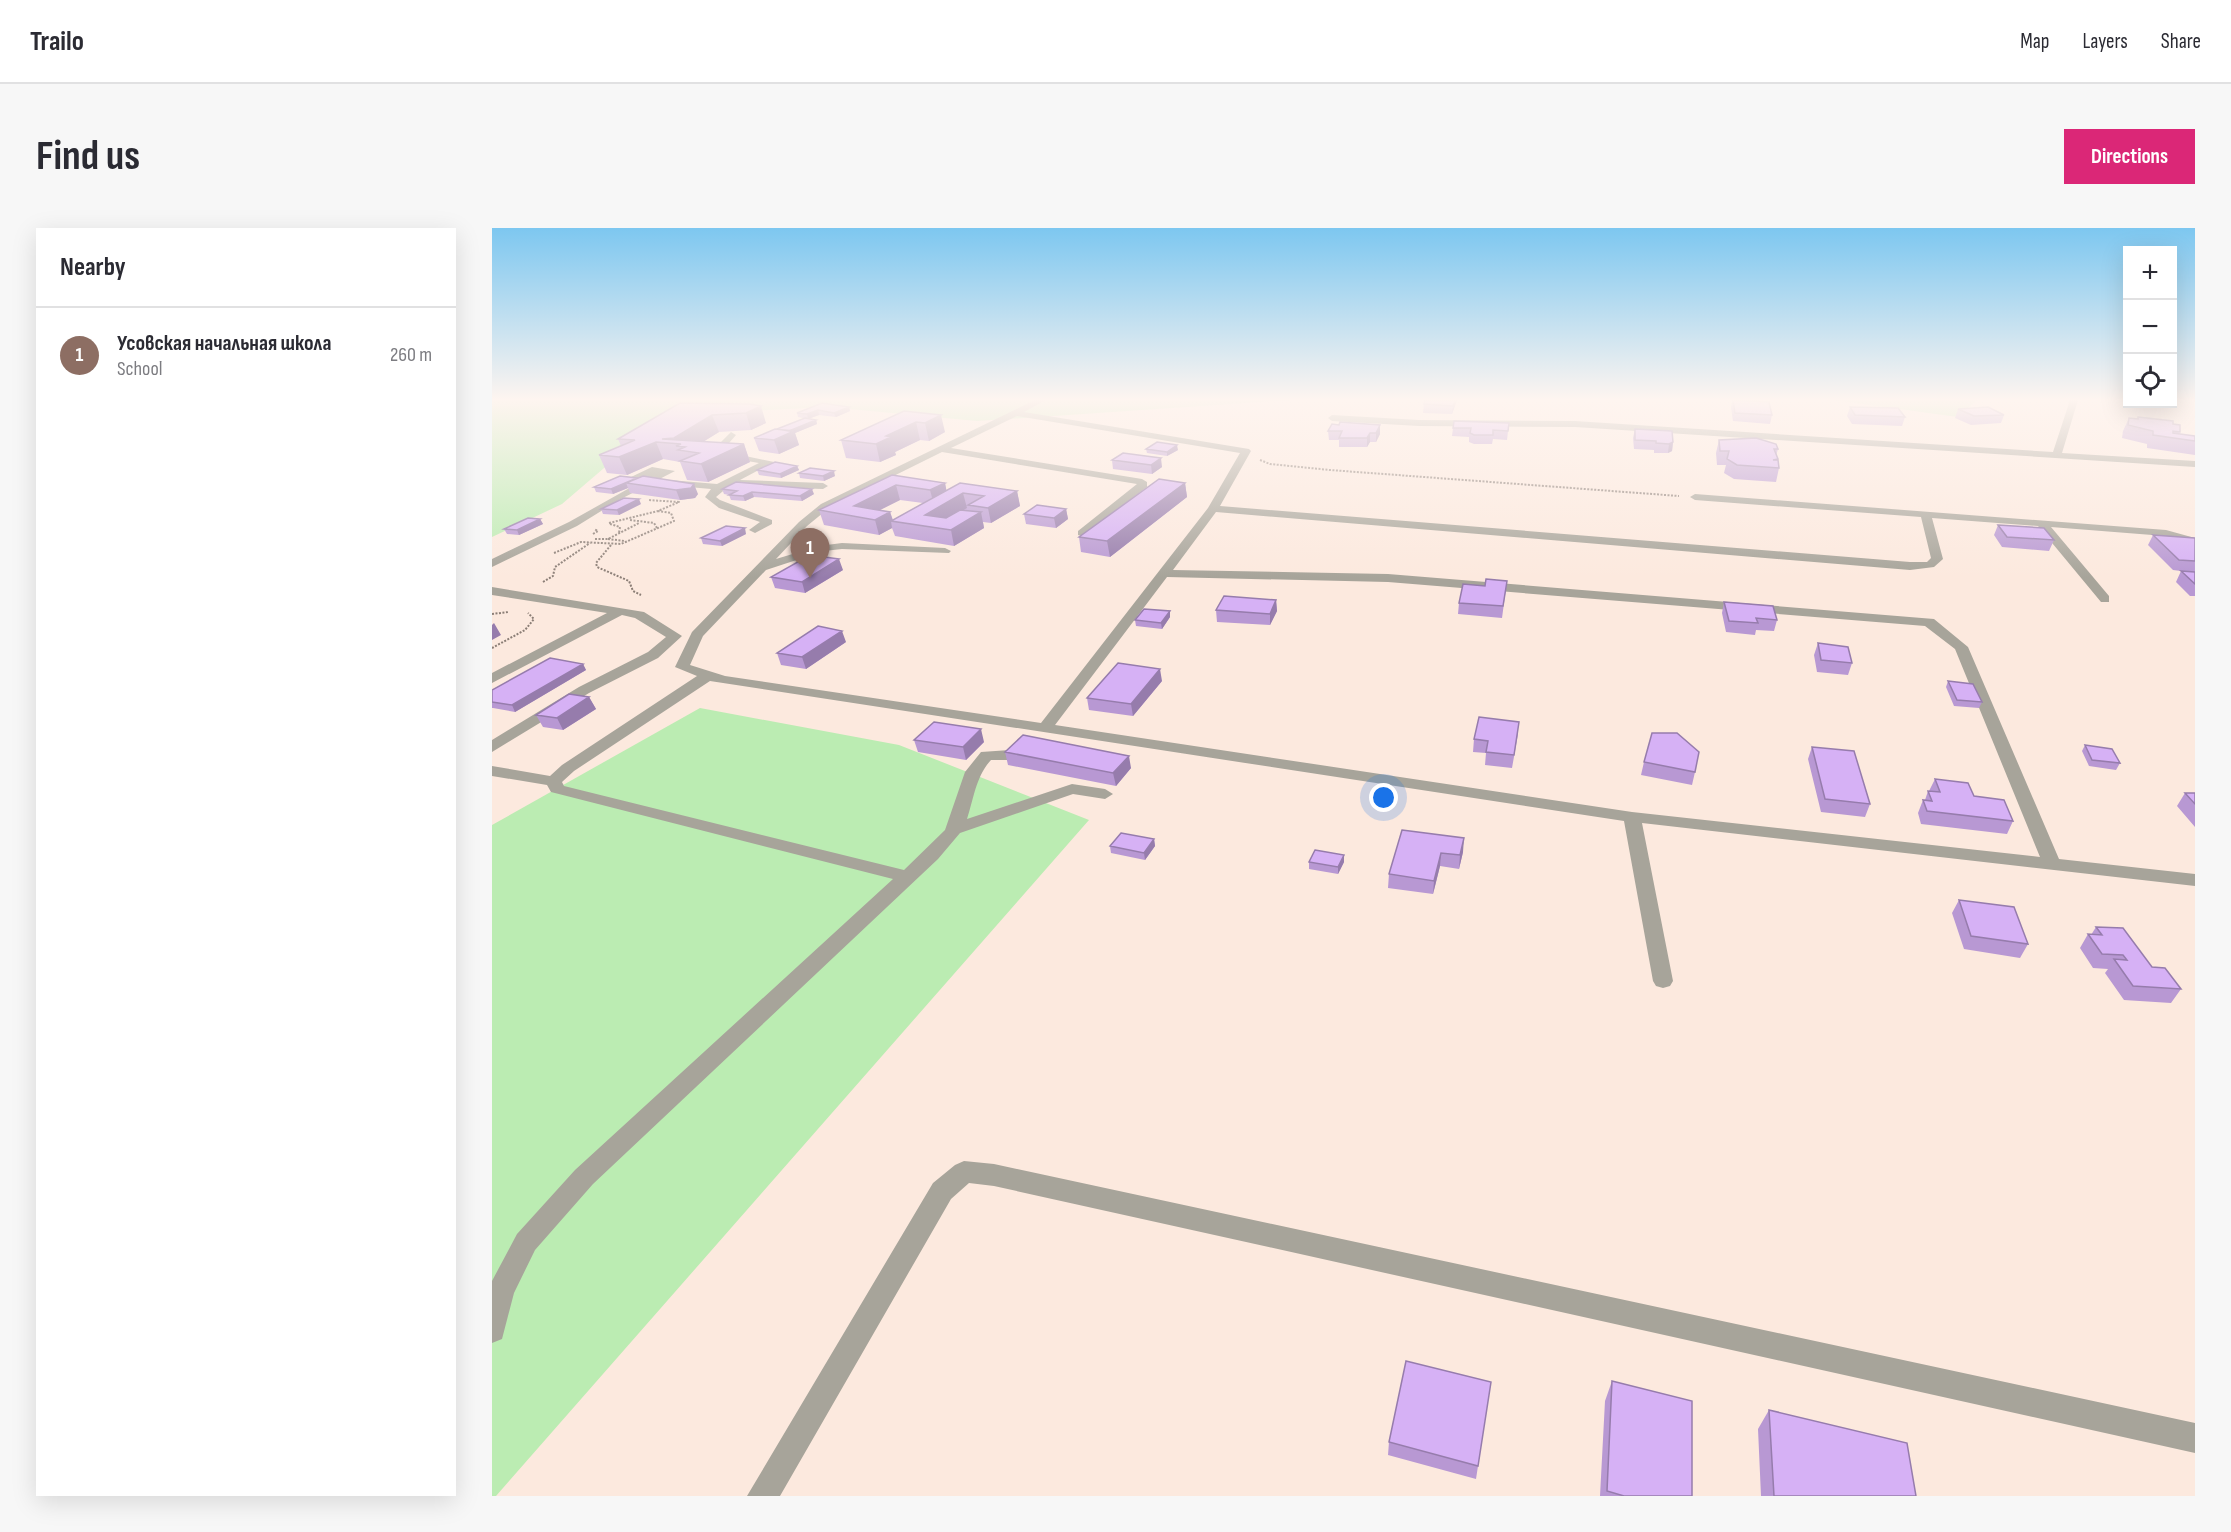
<!DOCTYPE html>
<html lang="en">
<head>
<meta charset="utf-8">
<style>
	:root { --surface:#fff; --page:#f7f7f7; --text:#2b2b33; --muted:#7c7c81; --line:#e1e1e2; --accent:#db2777 }
	body { margin:0; font-family:"Sofia Sans Condensed",sans-serif; background:var(--page); color:var(--text) }
	.controls { position:absolute; right:18px; top:18px; display:grid; overflow:hidden; border-radius:0px; box-shadow:0 6px 24px #0002 }
	.controls button { width:54px; height:54px; display:grid; place-items:center; padding:0; border:0; border-bottom:2px solid var(--line); background:var(--surface); color:var(--text); font:30px sans-serif }
	.you { position:absolute; left:892px; top:570px; width:21px; height:21px; margin:-15px; border:4px solid #fff; border-radius:50%; background:#1a73e8; box-shadow:0 0 0 9px #1a73e833 }
	.badge { display:grid; place-items:center; width:39px; height:39px; border-radius:50%; background:var(--accent); color:#fff; font-size:20px; font-weight:700 }
	.pin { position:absolute; translate:-50% -50px; filter:drop-shadow(0 2px 3px #0008) }
	.pin::after { content:''; position:absolute; top:32px; width:21px; height:18px; background:inherit; clip-path:polygon(0 0,100% 0,50% 100%) }
	.list { margin:0; padding:0; list-style:none }
	h2 { display:flex; justify-content:space-between; align-items:center; height:78px; margin:0; padding:0 24px; font-size:26px }
	h2 small { font-size:20px; font-weight:400; color:var(--muted) }
	.list li { display:grid; grid-template-columns:39px 1fr auto; gap:18px; align-items:center; box-sizing:border-box; height:96px; padding:0 24px; border-top:2px solid var(--line) }
	.list b { display:block; font-size:22px; white-space:nowrap }
	.list p { margin:0; font-size:20px; white-space:nowrap; color:var(--muted) }
	.list em { font-size:20px; font-style:normal; color:var(--muted) }
	.icon { flex:none; width:33px; height:33px; fill:none; stroke:currentColor; stroke-width:2; stroke-linecap:round; stroke-linejoin:round }
	.map { position:relative; flex:none; width:1703px; height:1268px; overflow:hidden; border-radius:0px }
	header { display:flex; align-items:center; gap:36px; box-sizing:border-box; height:84px; padding:0 30px; background:var(--surface); border-bottom:2px solid var(--line) }
	header strong { font-size:28px }
	nav { display:flex; gap:33px; margin-inline-start:auto; font-size:21px }
	.intro { display:flex; align-items:center; justify-content:space-between; box-sizing:border-box; height:144px; padding:0 36px }
	h1 { margin:0; font-size:42px }
	.button { padding:15px 27px; border-radius:0px; background:var(--accent); color:#fff; font-size:21px; font-weight:700 }
	main { display:flex; gap:36px; padding:0 36px }
	aside { flex:1; background:var(--surface); border-radius:0px; box-shadow:0 6px 24px #0002 }
	.map>svg:first-child { display:block }
	.green { fill:#bbecb2 }
	.lines { fill:none; stroke-linecap:round; stroke-linejoin:round }
	.path { stroke:#8b7e76; stroke-width:2; stroke-dasharray:2 1.5; stroke-linecap:butt }
	.minor { fill:#a7a49a; fill-rule:evenodd }
	.wall { fill:#b898d3; fill-rule:evenodd }
	.shaded-wall { fill:#967cac }
	.building { fill:#d6b1f5; stroke:#967cac; stroke-width:1.5 }
</style>
</head>
<body>
<header>
<strong>Trailo</strong>
<nav><a>Map</a><a>Layers</a><a>Share</a></nav>
</header>
<div class="intro"><h1>Find us</h1><a class="button">Directions</a></div>
<main>
<aside>
<h2>Nearby<small></small></h2>
<ul class="list">
<li><span class="badge" style="background:#8d6e63">1</span><div><b>Усовская начальная школа</b><p>School</p></div><em>260 m</em></li>
</ul>
</aside>
<div class="map">
<svg width="1703" height="1268" viewBox="0 0 1703 1268">
	<rect width="100%" height="100%" fill="#fce9de"/>
	<path class="green" d="M 0,172 L 800,172 L 485,193 L 336,179 L 174,187 L 70,276 L 0,309 Z
		M 1341,172 L 1485,172 L 1466,189 Z
		M 208,480 L 407,517 L 597,592 L 4,1268 L 0,1268 L 0,597 Z"/>
	<g class="lines">
		<path class="path" d="M 768,232 L 778,236 L 838,242 L 1187,268
			M 138,292 L 162,295 L 165,300
			M 117,295 L 166,283
			M 118,296 L 128,299 L 127,305
			M 101,306 L 106,303 L 102,301
			M 103,311 L 116,311 L 147,295
			M 116,311 L 133,313
			M 119,317 L 104,335 L 105,339 L 137,353 L 141,363 L 149,367
			M 62,325 L 89,314 L 129,316 L 182,293 L 179,285 L 166,283 L 187,274 L 156,272
			M 51,354 L 61,348 L 63,339 L 98,315
			M 0,386 L 17,384
			M 0,420 L 33,402 L 42,391 L 36,385"/>
		<path class="minor" d="M 543,172 L 554,172 L 532,184 L 757,221 L 759,223 L 728,278 L 1418,334 L 1435,334 L 1439,330 L 1429,289 L 1203,272 L 1198,269 L 1203,266 L 1674,302 L 1703,310 L 1703,316 L 1673,308 L 1559,299 L 1617,368 L 1617,374 L 1609,374 L 1546,298 L 1440,290 L 1451,331 L 1442,339 L 1418,342 L 724,284 L 681,342 L 896,346 L 1442,391 L 1476,419 L 1567,631 L 1703,646 L 1703,658 L 1150,595 L 1181,753 L 1178,758 L 1171,760 L 1164,758 L 1161,753 L 1132,593 L 218,453 L 82,543 L 70,554 L 72,558 L 412,642 L 453,602 L 473,544 L 489,524 L 518,522 L 526,527 L 518,532 L 499,532 C 484,548 482,570 475,591 L 580,556 L 613,561 L 621,566 L 613,571 L 581,566 L 468,605 L 446,631 L 101,956 L 43,1022 L 22,1065 L 10,1111 L 0,1115 L 0,1053 L 25,1006 L 83,942 L 401,651 L 59,564 L 55,557 L 0,548 L 0,538 L 58,548 L 70,537 L 205,448 L 183,439 L 200,404 L 307,294 L 329,276 ZM 525,188 L 748,225 L 716,280 L 549,495 L 233,448 L 198,437 L 211,408 L 274,342 L 332,323 L 350,321 L 457,325 L 459,323 L 453,320 L 350,315 L 327,318 L 284,331 L 315,298 L 337,280 L 450,224 L 645,256 L 586,303 L 586,307 L 590,308 L 655,259 L 655,254 L 650,251 L 459,220 ZM 675,349 L 896,354 L 1433,398 L 1463,421 L 1548,629 L 1140,584 L 563,497 Z
			M 1578,172 L 1586,172 L 1570,225 L 1703,233 L 1703,239 L 1083,199 L 927,198 L 840,193 L 836,190 L 840,187 L 927,192 L 1083,193 L 1561,224 Z
			M 239,204 L 244,207 L 230,223 L 282,234 L 248,252 L 331,255 L 336,258 L 331,261 L 237,258 L 224,269 L 228,272 L 280,292 L 280,296 L 263,305 L 257,302 L 268,294 L 227,280 L 213,269 L 219,261 L 174,257 L 174,253 L 178,252 L 225,256 L 267,235 L 220,227 L 220,223 Z
			M 160,239 L 183,243 L 127,272 L 85,298 L 0,339 L 0,331 L 77,294 L 150,253 L 139,249 Z
			M 0,359 L 152,384 L 190,408 L 166,430 L 97,465 L 0,524 L 0,512 L 87,459 L 156,424 L 174,409 L 143,390 L 130,387 L 0,455 L 0,445 L 115,385 L 0,367 Z
			M 472,933 L 502,936 L 1703,1195 L 1703,1225 L 502,958 L 477,955 L 459,971 L 288,1268 L 255,1268 L 441,955 L 463,937 Z"/>
	</g>
	<path class="wall" d="M 1240,172 L 1280,187 L 1278,196 L 1241,193 L 1239,180 Z
		M 964,175 L 960,186 L 931,185 L 932,176 Z
		M 258,176 L 274,195 L 259,202 L 227,204 L 211,214 L 252,216 L 258,234 L 216,254 L 195,252 L 188,234 L 171,231 L 135,247 L 115,245 L 107,227 L 129,218 L 126,211 Z
		M 357,179 L 358,183 L 344,189 L 327,187 L 316,191 L 306,189 L 305,185 Z
		M 1358,179 L 1413,189 L 1410,198 L 1360,196 L 1355,188 Z
		M 1466,181 L 1512,187 L 1509,195 L 1479,197 L 1463,190 Z
		M 412,183 L 453,204 L 437,213 L 428,212 L 403,224 L 404,227 L 388,234 L 354,230 L 349,212 Z
		M 1646,189 L 1681,196 L 1688,204 L 1687,206 L 1703,208 L 1703,227 L 1655,220 L 1655,216 L 1630,210 L 1631,203 L 1637,190 L 1645,191 Z
		M 324,192 L 325,196 L 303,205 L 307,217 L 287,226 L 267,223 L 262,210 L 285,201 Z
		M 1017,195 L 1015,212 L 1001,211 L 1000,216 L 982,216 L 977,214 L 977,209 L 960,208 L 961,200 Z
		M 888,197 L 888,206 L 884,214 L 878,214 L 875,219 L 847,219 L 847,212 L 837,212 L 836,203 Z
		M 1143,201 L 1181,214 L 1180,223 L 1176,225 L 1162,225 L 1162,222 L 1142,221 L 1141,210 Z
		M 1227,212 L 1286,221 L 1284,228 L 1287,240 L 1284,254 L 1242,251 L 1232,245 L 1234,237 L 1225,237 L 1224,225 Z
		M 654,221 L 686,222 L 675,228 L 655,225 Z
		M 631,225 L 670,239 L 660,246 L 621,241 L 620,232 Z
		M 305,238 L 307,242 L 289,250 L 267,247 L 265,242 Z
		M 307,245 L 343,248 L 332,253 L 308,250 Z
		M 400,247 L 453,255 L 454,262 L 525,263 L 528,278 L 499,295 L 491,294 L 492,300 L 462,318 L 403,308 L 400,300 L 387,307 L 332,297 L 327,282 ZM 408,272 L 431,275 L 401,292 L 398,284 L 388,282 Z
		M 128,248 L 206,266 L 203,270 L 188,272 L 138,265 L 136,260 L 121,266 L 104,264 L 102,259 Z
		M 693,255 L 695,269 L 618,329 L 589,324 L 587,309 Z
		M 230,261 L 322,266 L 310,273 L 262,269 L 253,273 L 239,272 L 237,267 L 232,266 Z
		M 149,276 L 127,287 L 111,286 L 109,281 Z
		M 574,281 L 576,291 L 564,300 L 534,296 L 532,286 Z
		M 48,291 L 51,296 L 27,307 L 15,306 L 12,301 Z
		M 1506,297 L 1562,312 L 1557,323 L 1510,319 L 1502,307 Z
		M 254,306 L 230,318 L 211,316 L 209,310 Z
		M 1661,307 L 1703,310 L 1703,368 L 1698,368 L 1684,354 L 1689,343 L 1681,342 L 1656,317 Z
		M 351,342 L 313,365 L 283,360 L 279,349 Z
		M 1015,353 L 1010,390 L 966,386 L 967,375 L 993,358 Z
		M 784,372 L 785,383 L 778,397 L 725,394 L 724,382 Z
		M 1232,374 L 1285,392 L 1282,403 L 1264,402 L 1263,407 L 1234,404 L 1230,385 Z
		M 678,383 L 678,389 L 670,401 L 644,398 L 643,392 Z
		M 354,414 L 314,441 L 289,437 L 285,425 Z
		M 1326,415 L 1360,435 L 1356,447 L 1325,444 L 1322,427 Z
		M 91,436 L 94,442 L 23,484 L 1,480 L 0,480 L 0,462 Z
		M 670,453 L 641,488 L 597,482 L 595,470 Z
		M 1456,453 L 1490,474 L 1487,480 L 1462,478 L 1454,459 Z
		M 97,469 L 104,481 L 71,502 L 51,499 L 44,487 Z
		M 1026,506 L 1020,540 L 993,537 L 994,525 L 981,524 L 982,511 Z
		M 422,512 L 492,514 L 474,532 L 426,524 Z
		M 1593,517 L 1628,535 L 1624,542 L 1597,538 L 1590,523 Z
		M 1320,519 L 1378,576 L 1373,589 L 1329,584 L 1316,531 Z
		M 513,524 L 639,540 L 624,558 L 516,537 Z
		M 1152,534 L 1203,544 L 1200,557 L 1149,547 Z
		M 1443,551 L 1482,568 L 1521,593 L 1515,606 L 1429,596 L 1426,585 L 1431,572 L 1433,572 L 1436,563 L 1437,563 Z
		M 1693,565 L 1703,565 L 1703,599 L 1685,578 Z
		M 910,602 L 971,624 L 967,641 L 948,638 L 941,666 L 896,660 L 897,646 Z
		M 662,611 L 663,618 L 653,632 L 619,625 L 618,618 Z
		M 817,634 L 852,634 L 846,646 L 817,641 Z
		M 1467,672 L 1536,716 L 1528,730 L 1472,721 L 1460,685 Z
		M 1604,699 L 1689,761 L 1679,775 L 1632,772 L 1613,745 L 1616,741 L 1601,740 L 1588,720 L 1596,706 L 1599,707 Z
		M 1120,1153 L 1200,1268 L 1108,1268 L 1113,1173 Z
		M 1277,1182 L 1424,1268 L 1269,1268 L 1266,1201 Z
		M 897,1214 L 986,1238 L 984,1251 L 896,1227 Z"/>
	<path class="shaded-wall" d="M 963,172 L 965,172 L 964,175 L 960,186 L 961,178 Z
		M 269,178 L 274,195 L 259,202 L 254,185 Z
		M 357,179 L 358,183 L 344,189 L 342,185 Z
		M 326,182 L 327,187 L 316,191 L 315,186 Z
		M 220,187 L 227,204 L 196,223 L 189,216 L 184,216 L 182,210 Z
		M 449,187 L 453,204 L 437,213 L 433,195 Z
		M 324,192 L 325,196 L 303,205 L 307,217 L 287,226 L 282,212 L 291,205 Z
		M 424,194 L 428,212 L 403,224 L 404,227 L 388,234 L 384,216 L 394,208 Z
		M 888,197 L 888,206 L 884,214 L 884,205 Z
		M 878,205 L 878,214 L 875,219 L 875,210 Z
		M 164,214 L 171,231 L 135,247 L 127,229 Z
		M 1181,214 L 1180,223 L 1176,225 L 1177,216 Z
		M 252,216 L 258,234 L 216,254 L 209,236 Z
		M 685,217 L 686,222 L 675,228 L 675,224 Z
		M 669,230 L 670,239 L 660,246 L 659,237 Z
		M 305,238 L 307,242 L 289,250 L 288,246 Z
		M 342,243 L 343,248 L 332,253 L 331,248 Z
		M 134,255 L 136,260 L 121,266 L 119,261 Z
		M 453,255 L 456,270 L 442,277 L 438,262 Z
		M 693,255 L 695,269 L 618,329 L 615,313 Z
		M 202,256 L 206,266 L 203,270 L 188,272 L 184,262 Z
		M 404,257 L 408,272 L 372,290 L 362,278 Z
		M 320,261 L 322,266 L 310,273 L 308,268 Z
		M 525,263 L 528,278 L 499,295 L 496,280 Z
		M 260,264 L 262,269 L 253,273 L 251,268 Z
		M 471,265 L 475,280 L 441,300 L 433,287 Z
		M 147,271 L 149,276 L 127,287 L 125,282 Z
		M 574,281 L 576,291 L 564,300 L 562,290 Z
		M 398,284 L 401,293 L 399,293 L 400,300 L 387,307 L 383,292 Z
		M 489,284 L 492,300 L 462,318 L 459,302 Z
		M 48,291 L 51,296 L 27,307 L 25,302 Z
		M 253,300 L 254,306 L 230,318 L 228,313 Z
		M 347,331 L 351,342 L 313,365 L 310,354 Z
		M 784,372 L 785,383 L 778,397 L 778,386 Z
		M 678,383 L 678,389 L 670,401 L 669,395 Z
		M 2,395 L 9,407 L 0,412 L 0,397 Z
		M 350,403 L 354,414 L 314,441 L 310,429 Z
		M 91,436 L 94,442 L 23,484 L 20,477 Z
		M 668,441 L 670,453 L 641,488 L 639,476 Z
		M 97,469 L 104,481 L 71,502 L 65,490 Z
		M 489,501 L 492,514 L 474,532 L 471,519 Z
		M 637,528 L 639,540 L 624,558 L 621,545 Z
		M 972,610 L 971,624 L 967,641 L 968,627 Z
		M 662,611 L 663,618 L 653,632 L 652,625 Z
		M 949,625 L 948,638 L 941,666 L 942,653 Z
		M 852,627 L 852,634 L 846,646 L 846,639 Z"/>
	<path class="building" d="M 933,172 L 963,172 L 961,178 L 932,176 Z
		M 1241,172 L 1277,174 L 1280,187 L 1243,185 Z
		M 188,175 L 258,176 L 269,178 L 254,185 L 220,187 L 182,210 L 170,211 L 252,216 L 209,236 L 188,233 L 207,225 L 186,222 L 193,219 L 184,218 L 189,216 L 164,214 L 127,229 L 107,227 L 143,212 L 126,211 Z
		M 330,175 L 357,179 L 342,185 L 326,182 L 315,186 L 305,185 Z
		M 1358,179 L 1406,180 L 1413,189 L 1363,187 Z
		M 1496,179 L 1512,187 L 1482,188 L 1466,181 Z
		M 412,183 L 449,187 L 433,195 L 424,194 L 394,208 L 399,209 L 384,216 L 349,212 Z
		M 1646,189 L 1681,193 L 1681,196 L 1688,197 L 1688,204 L 1681,203 L 1681,205 L 1703,208 L 1703,213 L 1661,207 L 1661,203 L 1636,197 L 1637,190 L 1646,191 Z
		M 313,190 L 324,192 L 297,203 L 285,201 Z
		M 962,193 L 1017,195 L 1016,203 L 1001,202 L 1001,207 L 982,207 L 978,205 L 979,200 L 961,200 Z
		M 848,194 L 888,197 L 884,205 L 878,205 L 875,210 L 847,210 L 850,203 L 836,203 L 840,196 L 847,197 Z
		M 283,201 L 302,203 L 282,212 L 262,210 Z
		M 1143,201 L 1180,203 L 1181,214 L 1177,216 L 1164,215 L 1164,213 L 1143,212 Z
		M 1264,210 L 1284,216 L 1286,221 L 1282,221 L 1286,231 L 1281,232 L 1286,232 L 1287,240 L 1245,237 L 1235,231 L 1237,223 L 1228,223 L 1227,212 Z
		M 665,214 L 685,217 L 675,224 L 654,221 Z
		M 631,225 L 669,230 L 659,237 L 620,232 Z
		M 283,234 L 305,238 L 288,246 L 265,242 Z
		M 318,240 L 342,243 L 331,248 L 307,245 Z
		M 400,247 L 453,255 L 438,262 L 404,257 L 362,278 L 398,284 L 383,292 L 327,282 Z
		M 128,248 L 145,250 L 119,261 L 102,259 Z
		M 151,248 L 202,256 L 199,260 L 184,262 L 134,255 Z
		M 667,251 L 693,255 L 615,313 L 587,309 Z
		M 244,254 L 320,261 L 308,268 L 260,264 L 251,268 L 237,267 L 245,263 L 230,261 Z
		M 468,255 L 525,263 L 496,280 L 476,277 L 492,268 L 471,265 L 433,287 L 454,290 L 468,282 L 489,284 L 459,302 L 399,293 Z
		M 132,270 L 147,271 L 125,282 L 109,281 Z
		M 545,277 L 574,281 L 562,290 L 532,286 Z
		M 36,290 L 48,291 L 25,302 L 12,301 Z
		M 1506,297 L 1552,300 L 1562,312 L 1515,309 Z
		M 234,298 L 253,300 L 228,313 L 209,310 Z
		M 1661,307 L 1703,310 L 1703,333 L 1687,332 Z
		M 318,327 L 347,331 L 310,354 L 279,349 Z
		M 1689,343 L 1703,344 L 1703,356 Z
		M 994,351 L 1015,353 L 1011,378 L 967,375 L 971,356 L 993,358 Z
		M 732,368 L 784,372 L 778,386 L 724,382 Z
		M 1232,374 L 1281,378 L 1285,392 L 1264,390 L 1266,395 L 1237,393 Z
		M 652,381 L 678,383 L 669,395 L 643,392 Z
		M 326,398 L 350,403 L 310,429 L 285,425 Z
		M 1326,415 L 1356,419 L 1360,435 L 1329,432 Z
		M 58,430 L 91,436 L 20,477 L 0,474 L 0,462 Z
		M 626,435 L 668,441 L 639,476 L 595,470 Z
		M 1456,453 L 1481,456 L 1490,474 L 1465,472 Z
		M 77,466 L 97,469 L 65,490 L 44,487 Z
		M 987,489 L 1027,494 L 1022,527 L 994,524 L 996,513 L 982,511 Z
		M 442,494 L 489,501 L 471,519 L 422,512 Z
		M 1160,505 L 1185,505 L 1207,524 L 1203,544 L 1152,534 Z
		M 531,507 L 637,528 L 621,545 L 513,524 Z
		M 1593,517 L 1620,521 L 1628,535 L 1600,532 Z
		M 1320,519 L 1362,523 L 1378,576 L 1333,571 Z
		M 1443,551 L 1476,555 L 1482,568 L 1512,572 L 1521,593 L 1435,583 L 1431,572 L 1440,573 L 1436,563 L 1448,564 Z
		M 1693,565 L 1703,565 L 1703,576 Z
		M 910,602 L 972,610 L 968,627 L 949,625 L 942,653 L 897,646 Z
		M 629,605 L 662,611 L 652,625 L 618,618 Z
		M 823,622 L 852,627 L 846,639 L 817,634 Z
		M 1467,672 L 1522,679 L 1536,716 L 1479,708 Z
		M 1604,699 L 1631,700 L 1660,739 L 1673,740 L 1689,761 L 1641,758 L 1622,731 L 1635,732 L 1631,727 L 1610,726 L 1596,706 L 1610,707 Z
		M 914,1133 L 999,1154 L 986,1238 L 897,1214 Z
		M 1120,1153 L 1200,1173 L 1200,1268 L 1132,1268 L 1115,1263 Z
		M 1277,1182 L 1415,1215 L 1424,1268 L 1282,1268 Z"/>
	<linearGradient id="sky" x2="0" y2="1"><stop stop-color="#7dc7f0"/><stop offset="0.49" stop-color="#fef5f0"/><stop offset="1" stop-color="#fef5f0" stop-opacity="0"/></linearGradient>
	<rect width="1703" height="350" fill="url(#sky)"/>
</svg>
<div class="controls">
<button>+</button>
<button>−</button>
<button><svg class="icon" aria-label="locate" viewBox="0 0 24 24"><circle cx="12" cy="12" r="6"/><path d="M12 2v4M12 18v4M2 12h4M18 12h4"/></svg></button>
</div>
<div class="you"></div>
<div class="pin badge" style="left:318px;top:350px;background:#8d6e63">1</div>
</div>
</main>
</body>
</html>
